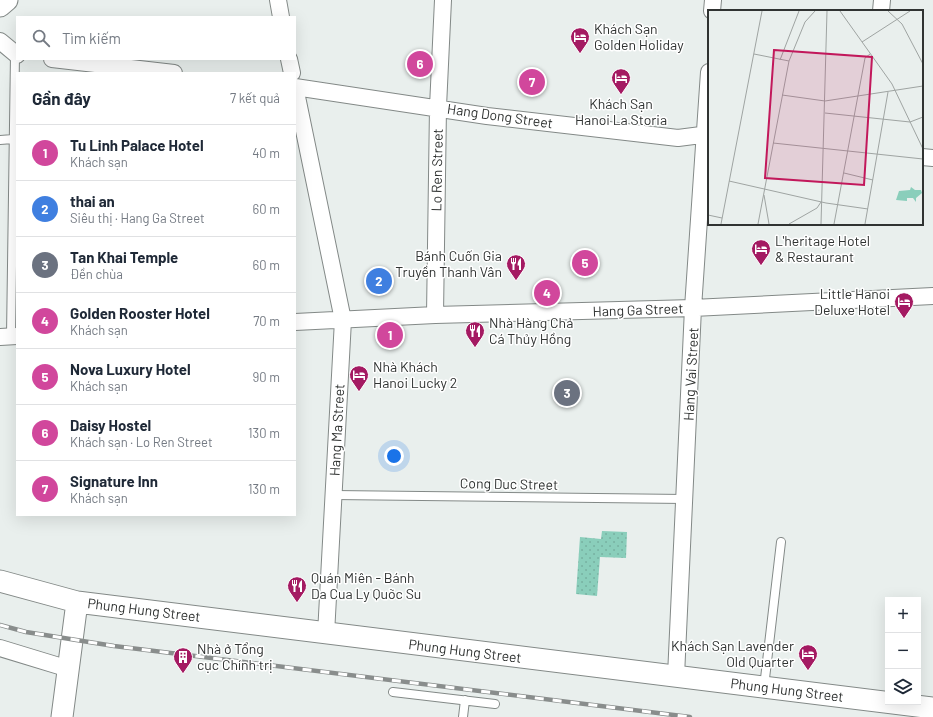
<!DOCTYPE html>
<html lang="vi">
<head>
<meta charset="utf-8">
<style>
	:root { --surface:#fff; --page:#f2f2f3; --text:#1f2937; --muted:#747a83; --line:#e0e1e3; --accent:#0f766e }
	body { margin:0; font-family:Barlow,sans-serif; background:var(--page); color:var(--text) }
	.controls { position:absolute; right:12px; bottom:12px; display:grid; overflow:hidden; border-radius:0px; box-shadow:0 4px 16px #0002 }
	.controls button { width:36px; height:36px; display:grid; place-items:center; padding:0; border:0; border-bottom:1px solid var(--line); background:var(--surface); color:var(--text); font:20px sans-serif }
	.you { position:absolute; left:394px; top:456px; width:14px; height:14px; margin:-10px; border:3px solid #fff; border-radius:50%; background:#1a73e8; box-shadow:0 0 0 6px #1a73e833 }
	.badge { display:grid; place-items:center; width:26px; height:26px; border-radius:50%; background:var(--accent); color:#fff; font-size:13px; font-weight:700 }
	.pin { position:absolute; translate:-50% -50%; border:2px solid #fff; box-shadow:0 1px 4px #0006 }
	.list { margin:0; padding:0; list-style:none }
	h2 { display:flex; justify-content:space-between; align-items:center; height:52px; margin:0; padding:0 16px; font-size:17px }
	h2 small { font-size:13px; font-weight:400; color:var(--muted) }
	.list li { display:grid; grid-template-columns:26px 1fr auto; gap:12px; align-items:center; box-sizing:border-box; height:56px; padding:0 16px; border-top:1px solid var(--line) }
	.list b { display:block; font-size:15px; white-space:nowrap }
	.list p { margin:0; font-size:13px; white-space:nowrap; color:var(--muted) }
	.list em { font-size:13px; font-style:normal; color:var(--muted) }
	.icon { flex:none; width:22px; height:22px; fill:none; stroke:currentColor; stroke-width:2; stroke-linecap:round; stroke-linejoin:round }
	.map { position:relative; flex:none; width:933px; height:717px; overflow:hidden }
	.search { position:absolute; background:var(--surface); box-shadow:0 4px 16px #0002; left:16px; top:16px; width:280px; height:44px; display:flex; align-items:center; gap:10px; box-sizing:border-box; padding:0 14px; border-radius:0px; color:var(--muted); font-size:15px }
	.panel { position:absolute; background:var(--surface); box-shadow:0 4px 16px #0002; left:16px; top:72px; width:280px; height:444px; border-radius:0px }
	.map>svg:first-child { display:block }
	.park { fill:url(#park-dots) }
	.lines { fill:none; stroke-linecap:round; stroke-linejoin:round }
	.service-casing { stroke:#838987; stroke-width:10 }
	.minor-casing { stroke:#838987; stroke-width:18 }
	.tertiary-casing { stroke:#838987; stroke-width:23 }
	.service { stroke:#fff; stroke-width:8 }
	.minor { stroke:#fff; stroke-width:16 }
	.tertiary { stroke:#fff; stroke-width:21 }
	.rail-casing { stroke:#898d8c; stroke-width:4.5 }
	.rail { stroke:#fff; stroke-width:3; stroke-dasharray:9; stroke-linecap:butt }
	.labels { text-anchor:middle; stroke-width:3; stroke-linejoin:round; paint-order:stroke }
	.poi-label { font-size:14px; fill:#303332; stroke:#fff; text-anchor:start }
	.street-label { font-size:14px; fill:#303332; stroke:#fff }
	.inset-road { fill:none; stroke:#9fa4a2; stroke-width:1 }
	.view { fill:#c2185b; fill-opacity:0.15; stroke:#c2185b; stroke-width:2 }
	.inset-edge { fill:none; stroke:#303332; stroke-width:2 }
</style>
</head>
<body>
<div class="map">
<svg width="933" height="717" viewBox="0 0 933 717">
	<defs>
		<pattern id="park-dots" width="8" height="8" patternUnits="userSpaceOnUse"><rect width="8" height="8" fill="#8acebb"/><path d="M2 2h.1M6 6h.1" fill="none" stroke="#77b1a1" stroke-width="1.8" stroke-linecap="round"/></pattern>
	</defs>
	<rect width="100%" height="100%" fill="#e9efed"/>
	<path class="park" d="M 602,531 L 627,532 L 626,558 L 600,557 L 597,596 L 576,594 L 580,537 L 601,539 Z"/>
	<g class="lines">
		<g class="service-casing">
			<path id="service" d="M 0,140 L 13,139
				M 11,336 L 15,55
				M 334,495 L 685,499
				M 764,687 L 781,542
				M 393,692 L 495,704
				M 463,717 L 465,700"/>
		</g>
		<g class="minor-casing">
			<path id="minor" d="M 278,0 L 281,17
				M 712,11 L 713,0
				M 881,11 L 882,0
				M 0,41 L 17,55
				M 52,59 L 174,73
				M 289,59 L 292,73
				M 295,87 L 343,320 L 326,634
				M 295,87 L 487,116 L 678,138 L 709,134
				M 922,157 L 933,158
				M 435,315 L 438,107 L 443,0
				M 295,322 L 435,315 L 693,308 L 933,296
				M 0,337 L 17,336
				M 0,648 L 69,669
				M 676,676 L 693,308 L 709,72"/>
		</g>
		<g class="tertiary-casing">
			<path id="tertiary" d="M 0,6 L 7,0
				M 0,581 L 77,602 L 933,708
				M 62,717 L 77,602"/>
		</g>
		<use href="#service" class="service"/>
		<use href="#minor" class="minor"/>
		<use href="#tertiary" class="tertiary"/>
		<g class="rail-casing">
			<path id="rail" d="M 0,625 L 26,632 L 114,646 L 690,717"/>
		</g>
		<use href="#rail" class="rail"/>
	</g>
	<defs>
		<g id="hotel-pin" transform="scale(1)"><path d="M0 17L-7.5 6A9.5 9.5 0 1 1 7.5 6Z" fill="#a41a62" stroke="#fff"/><path d="M-6-4.5h1.5V1H6V5H4.5V3h-9V5H-6ZM-4 0a1.8 1.8 0 1 1 3.6 0ZM.5 0V-2.5h3Q6-2.5 6 0Z" fill="#fff"/></g>
		<g id="restaurant-pin" transform="scale(1)"><path d="M0 17L-7.5 6A9.5 9.5 0 1 1 7.5 6Z" fill="#a41a62" stroke="#fff"/><path d="M-5-6h1v4h1v-4h1v4h1v-4h1v5L-1.5 .5V6h-2V.5L-5-1ZM5-6V6H3V1.5H1.5Q1.5-4 5-6Z" fill="#fff"/></g>
		<g id="building-pin" transform="scale(1)"><path d="M0 17L-7.5 6A9.5 9.5 0 1 1 7.5 6Z" fill="#a41a62" stroke="#fff"/><path d="M-4-6H4V6H1V3H-1V6H-4ZM-2.5-4.3h1.7v1.8h-1.7ZM.8-4.3h1.7v1.8H.8ZM-2.5-1h1.7V.8h-1.7ZM.8-1h1.7V.8H.8Z" fill="#fff"/></g>
	</defs>
	<g fill-rule="evenodd">
		<use href="#hotel-pin" x="580" y="37"/>
		<use href="#hotel-pin" x="621" y="78"/>
		<use href="#hotel-pin" x="761" y="249"/>
		<use href="#restaurant-pin" x="516" y="264"/>
		<use href="#hotel-pin" x="904" y="302"/>
		<use href="#restaurant-pin" x="475" y="331"/>
		<use href="#hotel-pin" x="359" y="375"/>
		<use href="#restaurant-pin" x="297" y="586"/>
		<use href="#hotel-pin" x="808" y="654"/>
		<use href="#building-pin" x="183" y="657"/>
	</g>
	<g class="labels">
		<g class="poi-label">
			<text x="594" y="34">Khách Sạn<tspan x="594" dy="16">Golden Holiday</tspan></text>
			<text x="621" y="109" text-anchor="middle">Khách Sạn<tspan x="621" dy="16">Hanoi La Storia</tspan></text>
			<text x="775" y="246">L'heritage Hotel<tspan x="775" dy="16">&amp; Restaurant</tspan></text>
			<text x="502" y="261" text-anchor="end">Bánh Cuốn Gia<tspan x="502" dy="16">Truyền Thanh Vân</tspan></text>
			<text x="890" y="299" text-anchor="end">Little Hanoi<tspan x="890" dy="16">Deluxe Hotel</tspan></text>
			<text x="489" y="328">Nhà Hàng Chả<tspan x="489" dy="16">Cá Thủy Hồng</tspan></text>
			<text x="373" y="372">Nhà Khách<tspan x="373" dy="16">Hanoi Lucky 2</tspan></text>
			<text x="311" y="583">Quán Miên - Bánh<tspan x="311" dy="16">Da Cua Ly Quõc Su</tspan></text>
			<text x="794" y="651" text-anchor="end">Khách Sạn Lavender<tspan x="794" dy="16">Old Quarter</tspan></text>
			<text x="197" y="654">Nhà ở Tổng<tspan x="197" dy="16">cục Chính trị</tspan></text>
		</g>
		<g class="street-label">
			<text transform="translate(500 116) rotate(8)" y="5">Hang Dong Street</text>
			<text transform="translate(437 170) rotate(-89)" y="5">Lo Ren Street</text>
			<text transform="translate(638 310) rotate(-2)" y="5">Hang Ga Street</text>
			<text transform="translate(691 374) rotate(-87)" y="5">Hang Vai Street</text>
			<text transform="translate(337 430) rotate(-87)" y="5">Hang Ma Street</text>
			<text transform="translate(509 484) rotate(1)" y="5">Cong Duc Street</text>
			<text transform="translate(144 610) rotate(7)" y="5">Phung Hung Street</text>
			<text transform="translate(465 651) rotate(7)" y="5">Phung Hung Street</text>
			<text transform="translate(787 690) rotate(7)" y="5">Phung Hung Street</text>
		</g>
	</g>
	<g transform="translate(708 10)">
		<rect width="215" height="215" fill="#e9efed"/>
		<path d="M 203,177 L 207,180 L 213,180 L 214,183 L 208,188 L 208,192 L 205,188 L 199,188 L 199,191 L 188,190 L 191,181 L 202,180 Z" fill="#8acebb"/>
		<path class="inset-road" d="M 132,1 L 184,74 L 215,139M 180,1 L 194,14 L 215,54M 154,32 L 202,1M 46,44 L 81,51M 72,50 L 91,1M 74,85 L 117,91 L 215,76M 117,103 L 202,112 L 215,107M 65,133 L 215,149M 136,163 L 165,170M 21,171 L 118,193 L 160,199M 56,185 L 61,214M 0,205 L 14,208M 13,214 L 54,1M 50,214 L 81,51 L 97,12 L 107,1M 81,214 L 109,198 L 113,192M 113,214 L 119,1M 126,214 L 157,48 L 162,44M 157,214 L 180,82"/>
		<path class="view" d="M 66,40 L 164,47 L 156,175 L 57,168 Z"/>
		<rect width="215" height="215" class="inset-edge"/>
	</g>
</svg>
<div class="controls">
<button>+</button>
<button>−</button>
<button><svg class="icon" aria-label="layers" viewBox="0 0 24 24"><path d="M12 4l9 5-9 5-9-5zM3 14l9 5 9-5"/></svg></button>
</div>
<div class="you"></div>
<div class="pin badge" style="left:390px;top:335px;background:#d1479c">1</div>
<div class="pin badge" style="left:379px;top:281px;background:#3f7fe0">2</div>
<div class="pin badge" style="left:567px;top:393px;background:#6b7280">3</div>
<div class="pin badge" style="left:547px;top:293px;background:#d1479c">4</div>
<div class="pin badge" style="left:585px;top:263px;background:#d1479c">5</div>
<div class="pin badge" style="left:420px;top:64px;background:#d1479c">6</div>
<div class="pin badge" style="left:532px;top:82px;background:#d1479c">7</div>
<div class="search"><svg class="icon" aria-label="search" viewBox="0 0 24 24"><circle cx="10" cy="10" r="6"/><path d="M15 15l6 6"/></svg>Tìm kiếm</div>
<section class="panel">
<h2>Gần đây<small>7 kết quả</small></h2>
<ul class="list">
<li><span class="badge" style="background:#d1479c">1</span><div><b>Tu Linh Palace Hotel</b><p>Khách sạn</p></div><em>40 m</em></li>
<li><span class="badge" style="background:#3f7fe0">2</span><div><b>thai an</b><p>Siêu thị · Hang Ga Street</p></div><em>60 m</em></li>
<li><span class="badge" style="background:#6b7280">3</span><div><b>Tan Khai Temple</b><p>Đền chùa</p></div><em>60 m</em></li>
<li><span class="badge" style="background:#d1479c">4</span><div><b>Golden Rooster Hotel</b><p>Khách sạn</p></div><em>70 m</em></li>
<li><span class="badge" style="background:#d1479c">5</span><div><b>Nova Luxury Hotel</b><p>Khách sạn</p></div><em>90 m</em></li>
<li><span class="badge" style="background:#d1479c">6</span><div><b>Daisy Hostel</b><p>Khách sạn · Lo Ren Street</p></div><em>130 m</em></li>
<li><span class="badge" style="background:#d1479c">7</span><div><b>Signature Inn</b><p>Khách sạn</p></div><em>130 m</em></li>
</ul>
</section>
</div>
</body>
</html>
